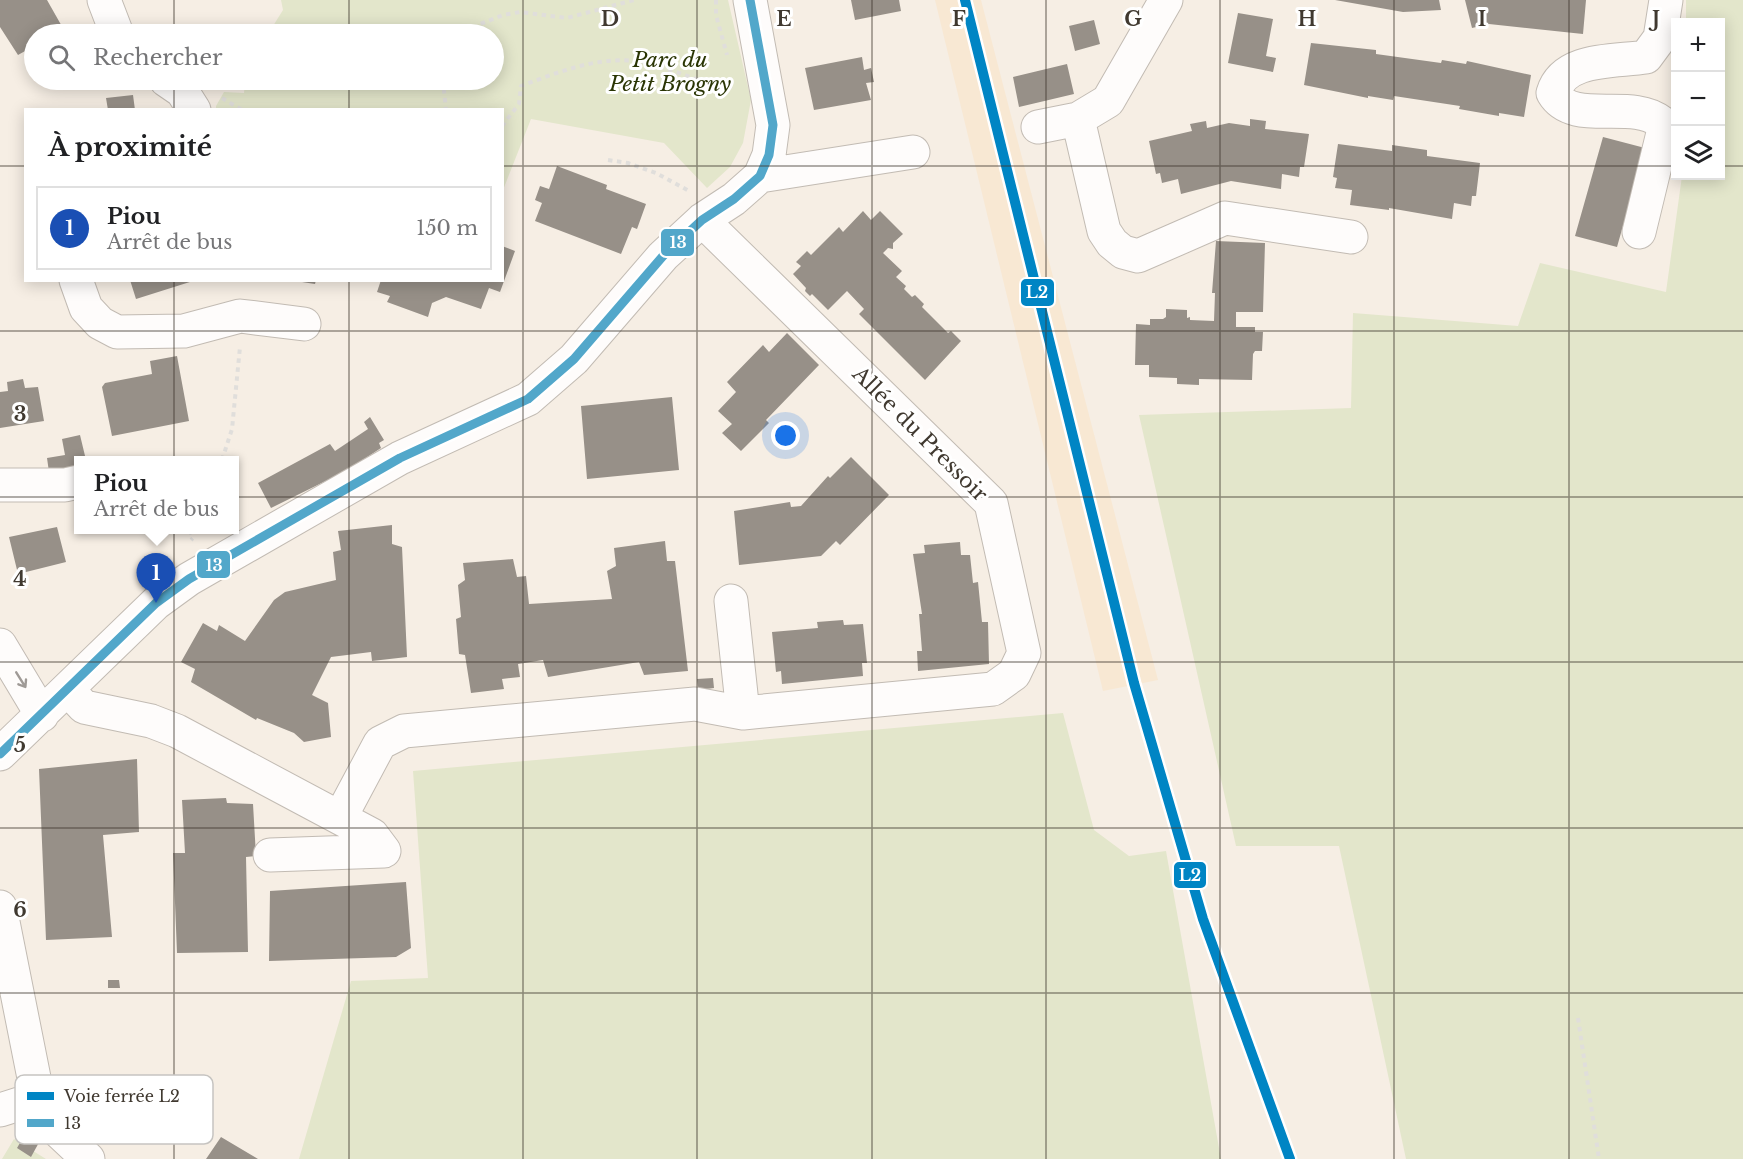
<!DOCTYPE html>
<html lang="fr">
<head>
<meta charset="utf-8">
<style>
	:root { --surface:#fff; --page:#f2f2f2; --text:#202124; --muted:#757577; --line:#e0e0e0; --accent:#80786f }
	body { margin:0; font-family:"Libre Baskerville",serif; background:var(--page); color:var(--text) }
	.controls { position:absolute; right:18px; top:18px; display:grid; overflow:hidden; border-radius:0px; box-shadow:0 3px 15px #0003 }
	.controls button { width:54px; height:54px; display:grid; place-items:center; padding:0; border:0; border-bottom:2px solid var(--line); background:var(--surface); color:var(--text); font:30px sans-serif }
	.you { position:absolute; left:786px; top:436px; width:21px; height:21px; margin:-15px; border:4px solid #fff; border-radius:50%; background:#1a73e8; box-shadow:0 0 0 9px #1a73e833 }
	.badge { display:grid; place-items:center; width:39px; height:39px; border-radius:50%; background:var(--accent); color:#fff; font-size:20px; font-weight:700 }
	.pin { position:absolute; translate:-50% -50px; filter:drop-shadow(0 2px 3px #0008) }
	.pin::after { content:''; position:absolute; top:32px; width:21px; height:18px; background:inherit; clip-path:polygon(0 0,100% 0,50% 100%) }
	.popup { position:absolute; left:74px; top:456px; width:165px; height:78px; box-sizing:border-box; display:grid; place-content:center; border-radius:0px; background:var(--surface); filter:drop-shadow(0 2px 4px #0005); font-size:20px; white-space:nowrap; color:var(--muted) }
	.popup b { font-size:22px; color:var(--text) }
	.popup::after { content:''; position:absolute; left:50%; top:100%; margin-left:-12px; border:12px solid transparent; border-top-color:var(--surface) }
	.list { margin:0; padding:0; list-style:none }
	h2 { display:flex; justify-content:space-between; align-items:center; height:78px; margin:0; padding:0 24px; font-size:26px }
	h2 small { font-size:20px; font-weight:400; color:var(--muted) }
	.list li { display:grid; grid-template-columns:39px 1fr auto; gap:18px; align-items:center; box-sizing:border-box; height:84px; margin:0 12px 12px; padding:0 12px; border:2px solid var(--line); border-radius:0px }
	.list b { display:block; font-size:22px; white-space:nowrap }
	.list p { margin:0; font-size:20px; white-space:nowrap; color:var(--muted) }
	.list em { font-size:20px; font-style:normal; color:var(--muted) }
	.icon { flex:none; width:33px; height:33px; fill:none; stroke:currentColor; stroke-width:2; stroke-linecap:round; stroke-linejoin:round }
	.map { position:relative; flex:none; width:1743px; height:1159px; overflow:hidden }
	.search { position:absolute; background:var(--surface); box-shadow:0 3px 15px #0003; left:24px; top:24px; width:480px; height:66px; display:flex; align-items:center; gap:15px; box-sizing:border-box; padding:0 21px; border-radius:33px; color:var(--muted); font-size:22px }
	.panel { position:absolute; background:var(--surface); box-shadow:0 3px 15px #0003; left:24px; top:108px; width:480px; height:174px; border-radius:0px }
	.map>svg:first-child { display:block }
	.built { fill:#f8e8d3 }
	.green { fill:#e3e6cb }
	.building { fill:#979088 }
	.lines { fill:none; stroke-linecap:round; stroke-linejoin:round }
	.minor-casing { stroke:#c2bbb3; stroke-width:35 }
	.path { stroke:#e0dedb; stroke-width:4; stroke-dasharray:4.5 4.5; stroke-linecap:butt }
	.minor { stroke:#fefcfb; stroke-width:33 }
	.bus-1-casing { stroke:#fff; stroke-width:14 }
	.bus-1 { stroke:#52a7ca; stroke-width:9 }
	.rail-1-casing { stroke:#fff; stroke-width:15 }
	.rail-1 { stroke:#0085c4; stroke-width:10 }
	.oneway { stroke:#9f9a96 }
	.grid { fill:none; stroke:#403930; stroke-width:1.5; stroke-opacity:0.55 }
	.labels { text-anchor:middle; stroke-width:6; stroke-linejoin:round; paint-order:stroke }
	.park-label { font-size:21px; font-style:italic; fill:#2a3504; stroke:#fff }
	.street-label { font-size:21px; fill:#403930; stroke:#fff }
	.key { fill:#fff; stroke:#c6c4c1; stroke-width:1.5 }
	.key-label { font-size:16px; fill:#403930 }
	.grid-label { font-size:20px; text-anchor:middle; font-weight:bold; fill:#403930; stroke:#fff; stroke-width:6; stroke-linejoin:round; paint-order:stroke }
	.line-badge { stroke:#fff; stroke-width:2 }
	.badge-label { font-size:16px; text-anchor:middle; font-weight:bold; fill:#fff }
</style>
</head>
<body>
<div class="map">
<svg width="1743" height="1159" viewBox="0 0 1743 1159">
	<rect width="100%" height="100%" fill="#f6eee4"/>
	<path class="built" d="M 935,0 L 981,0 L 1158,680 L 1103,691 Z"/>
	<path class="green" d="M 281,0 L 728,0 L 751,100 L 743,143 L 730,167 L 707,188 L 664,143 L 531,119 L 503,190 L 502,110 L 216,109 L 216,106 L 224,92 L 244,93 L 245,80 L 494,80 L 494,34 L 268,34 L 283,10 Z
		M 1686,0 L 1743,0 L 1743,1159 L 1406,1159 L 1339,846 L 1236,846 L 1139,415 L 1351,408 L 1353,313 L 1518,326 L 1540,263 L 1666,292 L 1682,176 L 1720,176 L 1720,22 L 1686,22 Z
		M 1063,713 L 1094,830 L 1129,856 L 1166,851 L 1221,1159 L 299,1159 L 351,981 L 428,978 L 413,771 Z
		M 14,1139 L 46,1159 L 2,1159 Z"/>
	<path class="building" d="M 0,0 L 47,0 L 64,30 L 55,34 L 34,34 L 34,46 L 18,55 L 0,27 Z
		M 851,0 L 899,0 L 901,11 L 855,20 Z
		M 1335,0 L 1439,0 L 1441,10 L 1403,12 Z
		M 1465,0 L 1586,0 L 1583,34 L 1489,24 L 1472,28 Z
		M 1238,13 L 1273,19 L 1266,56 L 1276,58 L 1273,72 L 1228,63 Z
		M 1094,20 L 1100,44 L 1075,51 L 1069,26 Z
		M 1311,43 L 1376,50 L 1376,54 L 1441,63 L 1442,60 L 1466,64 L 1467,61 L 1531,75 L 1524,117 L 1499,113 L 1499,116 L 1459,109 L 1460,106 L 1394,96 L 1393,100 L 1368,96 L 1368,98 L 1304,85 Z
		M 862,57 L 864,70 L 871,68 L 874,82 L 866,83 L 871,100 L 814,110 L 805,68 Z
		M 1067,64 L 1074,94 L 1019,107 L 1013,77 Z
		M 133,95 L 135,110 L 108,110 L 106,98 Z
		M 1250,119 L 1266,121 L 1265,129 L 1309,134 L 1304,167 L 1300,167 L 1299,177 L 1282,174 L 1281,189 L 1231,181 L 1181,194 L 1178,179 L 1162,183 L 1160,173 L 1156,174 L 1149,141 L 1192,131 L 1190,124 L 1206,121 L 1207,128 L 1229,123 L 1250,126 Z
		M 1603,137 L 1645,148 L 1617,247 L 1575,236 Z
		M 1338,144 L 1392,151 L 1392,145 L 1427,150 L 1427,156 L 1480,163 L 1476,196 L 1472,196 L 1471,206 L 1454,203 L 1452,219 L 1389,208 L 1389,210 L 1350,205 L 1352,190 L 1335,188 L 1337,178 L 1333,177 Z
		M 557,166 L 607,185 L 606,189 L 646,204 L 637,229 L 632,227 L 621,254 L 535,221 L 542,203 L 535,200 L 540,186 L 549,189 Z
		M 863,211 L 871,220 L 880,211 L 903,234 L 893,243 L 893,249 L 888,248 L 883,253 L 902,271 L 896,277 L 906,286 L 904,289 L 912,297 L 915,295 L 924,304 L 922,307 L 948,333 L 951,331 L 961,341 L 925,380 L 859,314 L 864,309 L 847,291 L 828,310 L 812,294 L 810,296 L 805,291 L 806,288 L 793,274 L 801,266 L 796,262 L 807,251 L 811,255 L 839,227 L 843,232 Z
		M 1216,241 L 1265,243 L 1263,312 L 1236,312 L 1236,327 L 1255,327 L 1255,332 L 1263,332 L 1262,351 L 1255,351 L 1253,354 L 1252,380 L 1199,379 L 1199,385 L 1177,384 L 1177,378 L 1149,377 L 1149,365 L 1135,365 L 1136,324 L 1150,325 L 1150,319 L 1163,319 L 1166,317 L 1166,309 L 1187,310 L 1187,318 L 1190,317 L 1190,320 L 1214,321 L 1215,293 L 1212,293 Z
		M 502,246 L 515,251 L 500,292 L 489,288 L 481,309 L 446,297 L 432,303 L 428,317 L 387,302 L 390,296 L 377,292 L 381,280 L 502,280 Z
		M 130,280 L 192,280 L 193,281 L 136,299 Z
		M 289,280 L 316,280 L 315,284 Z
		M 787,333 L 819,365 L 766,420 L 769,423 L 741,451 L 722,433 L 732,424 L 718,411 L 736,392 L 727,382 L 763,345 L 769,352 Z
		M 177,356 L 189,421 L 112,436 L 102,387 L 105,383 L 152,374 L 150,361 Z
		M 23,379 L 25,388 L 38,387 L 44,421 L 0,428 L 0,392 L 8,391 L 7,382 Z
		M 672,397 L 679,470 L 587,479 L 581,406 Z
		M 370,417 L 384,440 L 379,443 L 381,448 L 346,471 L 271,508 L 258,483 L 330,444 L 335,451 L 368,429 L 364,422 Z
		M 80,435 L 86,460 L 78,460 L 78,475 L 50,479 L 47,458 L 65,455 L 62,439 Z
		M 851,457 L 889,495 L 840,545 L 836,541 L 821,556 L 739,565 L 734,511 L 790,502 L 791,507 L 801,506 L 828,476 L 830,478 Z
		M 392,525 L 392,544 L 402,547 L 407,657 L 372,661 L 371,652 L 331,657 L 312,695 L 328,703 L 331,737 L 304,742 L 294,733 L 257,718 L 256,720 L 191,682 L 195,669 L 181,662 L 203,623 L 217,631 L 219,625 L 245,641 L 274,600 L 285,592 L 336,580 L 333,552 L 341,550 L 338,531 Z
		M 57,527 L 66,562 L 18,574 L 9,537 Z
		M 665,541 L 667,561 L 675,561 L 688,671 L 644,675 L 639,662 L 548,677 L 543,660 L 518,664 L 520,677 L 502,679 L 504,689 L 471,693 L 465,655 L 459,654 L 456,619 L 461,617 L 458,585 L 465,580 L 463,563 L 513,559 L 517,577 L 526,576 L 529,604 L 612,599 L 607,571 L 616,566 L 614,548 Z
		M 960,542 L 961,555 L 970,555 L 973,583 L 978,582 L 982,622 L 988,622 L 989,664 L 918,671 L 917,651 L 922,651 L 919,614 L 922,614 L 913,554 L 925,553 L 924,545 Z
		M 843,620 L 844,625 L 863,624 L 867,663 L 862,663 L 863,676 L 782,684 L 781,671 L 776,672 L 772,632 L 818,628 L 817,622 Z
		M 713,678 L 714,688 L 698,690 L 697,679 Z
		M 137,759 L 139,832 L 103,835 L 112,937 L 46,940 L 39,769 Z
		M 226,798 L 227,803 L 253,804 L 256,856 L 246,857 L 248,952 L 177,953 L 173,853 L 185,853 L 182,800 Z
		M 406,882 L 411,948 L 396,957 L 269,961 L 270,891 Z
		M 108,980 L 119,980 L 120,988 L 108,988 Z
		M 112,1081 L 140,1099 L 115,1140 L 86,1122 Z
		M 28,1129 L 42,1137 L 31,1157 L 17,1148 Z
		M 221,1137 L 258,1159 L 206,1159 Z"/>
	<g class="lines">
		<g class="minor-casing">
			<path id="minor" d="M 104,0 L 117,34
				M 166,80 L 182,91 L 194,110
				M 1078,119 L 1104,231 L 1112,243 L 1123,252 L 1138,256 L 1225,218 L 1351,237
				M 1038,127 L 1078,119 L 1108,101 L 1166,0
				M 760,176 L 913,152
				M 702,220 L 991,503 L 1024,653 L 1014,674 L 993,689 L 743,713 L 731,601
				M 1639,232 L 1663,133 L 1661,122 C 1631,98 1573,127 1553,93 C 1564,57 1614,62 1646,57 L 1660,38 L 1666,0
				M 76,280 L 86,308 L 100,323 L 117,332 L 184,331 L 240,316 L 304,324
				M 0,485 L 65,485 L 78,482
				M 0,645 L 42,715
				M 68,690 L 84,707 L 151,721 L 177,731 L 372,835 L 384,851 L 270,855
				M 0,754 L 156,603 L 189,579 L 400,458 L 528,399 L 574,359 L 663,256 L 702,220 L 734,199 L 760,176 L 769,155 L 773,125 L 750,0
				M 340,818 L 380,743 L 404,731 L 695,704 L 743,713
				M 0,907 L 38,1098 L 54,1127 L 88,1159
				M 0,1110 L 38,1098"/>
		</g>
		<path class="path" d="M 716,0 L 716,15 L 727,55
			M 466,34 L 478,25 L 503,15 L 520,12 L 567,18 L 634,0
			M 443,80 L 446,110
			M 222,98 L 242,110
			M 502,126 L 519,104 L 521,86 C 561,71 608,52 651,64 C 676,71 700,81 725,89 L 733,86 L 733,83
			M 608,160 L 628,163 L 656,173 L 691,192
			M 222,460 L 232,429 L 240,347
			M 190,530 L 193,538 L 191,540
			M 1578,1018 L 1599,1159"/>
		<use href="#minor" class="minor"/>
		<g class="bus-1-casing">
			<path id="bus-1" d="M 0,754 L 156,603 L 189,579 L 400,458 L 528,399 L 574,359 L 663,256 L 702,220 L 734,199 L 760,176 L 769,155 L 773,125 L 750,0"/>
		</g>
		<use href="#bus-1" class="bus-1"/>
		<g class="rail-1-casing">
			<path id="rail-1" d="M 965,0 L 1134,683 L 1203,919 L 1290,1159"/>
		</g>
		<use href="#rail-1" class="rail-1"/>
	</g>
	<defs><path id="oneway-shaft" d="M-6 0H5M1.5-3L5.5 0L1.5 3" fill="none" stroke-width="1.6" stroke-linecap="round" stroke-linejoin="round" transform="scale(1.5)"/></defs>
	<use class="oneway" href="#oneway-shaft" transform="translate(21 680) rotate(58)"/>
	<path class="grid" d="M 174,0 L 174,34M 349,0 L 349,34M 523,0 L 523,1159M 697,0 L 697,1159M 872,0 L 872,1159M 1046,0 L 1046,1159M 1220,0 L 1220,1159M 1394,0 L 1394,1159M 1569,0 L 1569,1159M 174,80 L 174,110M 349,80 L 349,110M 0,166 L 26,166M 502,166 L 1676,166M 1720,166 L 1743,166M 174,280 L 174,1159M 349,280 L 349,1159M 0,331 L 1743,331M 0,497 L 1743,497M 0,662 L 1743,662M 0,828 L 1743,828M 0,993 L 1743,993"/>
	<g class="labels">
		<g class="park-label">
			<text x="670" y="67">Parc du<tspan x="670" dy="24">Petit Brogny</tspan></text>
		</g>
		<g class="street-label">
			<text transform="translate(920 434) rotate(45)" y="7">Allée du Pressoir</text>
		</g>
	</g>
	<rect x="15" y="1075" width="198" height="69" rx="9" class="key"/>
	<rect x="27" y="1092" width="27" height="8" fill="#0085c4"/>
	<rect x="27" y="1119" width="27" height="8" fill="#52a7ca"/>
	<g class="key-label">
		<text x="64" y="1102">Voie ferrée L2</text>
		<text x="64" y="1129">13</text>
	</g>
	<g class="grid-label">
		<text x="610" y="26">D</text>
		<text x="784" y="26">E</text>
		<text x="959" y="26">F</text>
		<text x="1133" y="26">G</text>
		<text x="1307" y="26">H</text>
		<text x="1482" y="26">I</text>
		<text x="1656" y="26">J</text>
		<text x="20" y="421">3</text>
		<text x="20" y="586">4</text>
		<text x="20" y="752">5</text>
		<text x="20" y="917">6</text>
	</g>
	<g class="line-badge">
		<rect x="660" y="228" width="35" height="29" rx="6" fill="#52a7ca"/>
		<rect x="1020" y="278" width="35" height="29" rx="6" fill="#0085c4"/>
		<rect x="196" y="550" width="35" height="29" rx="6" fill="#52a7ca"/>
		<rect x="1173" y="861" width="34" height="28" rx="6" fill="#0085c4"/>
	</g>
	<g class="badge-label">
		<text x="678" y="248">13</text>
		<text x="1037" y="298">L2</text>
		<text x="214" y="571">13</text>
		<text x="1190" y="881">L2</text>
	</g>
</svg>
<div class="controls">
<button>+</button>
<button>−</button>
<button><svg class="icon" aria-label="layers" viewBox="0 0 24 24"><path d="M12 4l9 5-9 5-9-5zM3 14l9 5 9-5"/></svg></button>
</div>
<div class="you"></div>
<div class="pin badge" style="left:156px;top:603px;background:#1a4fb4">1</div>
<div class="popup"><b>Piou</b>Arrêt de bus</div>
<div class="search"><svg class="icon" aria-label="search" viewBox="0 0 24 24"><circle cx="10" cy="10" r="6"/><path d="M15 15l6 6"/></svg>Rechercher</div>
<section class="panel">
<h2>À proximité<small></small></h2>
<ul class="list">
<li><span class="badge" style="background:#1a4fb4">1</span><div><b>Piou</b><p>Arrêt de bus</p></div><em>150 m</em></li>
</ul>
</section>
</div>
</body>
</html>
